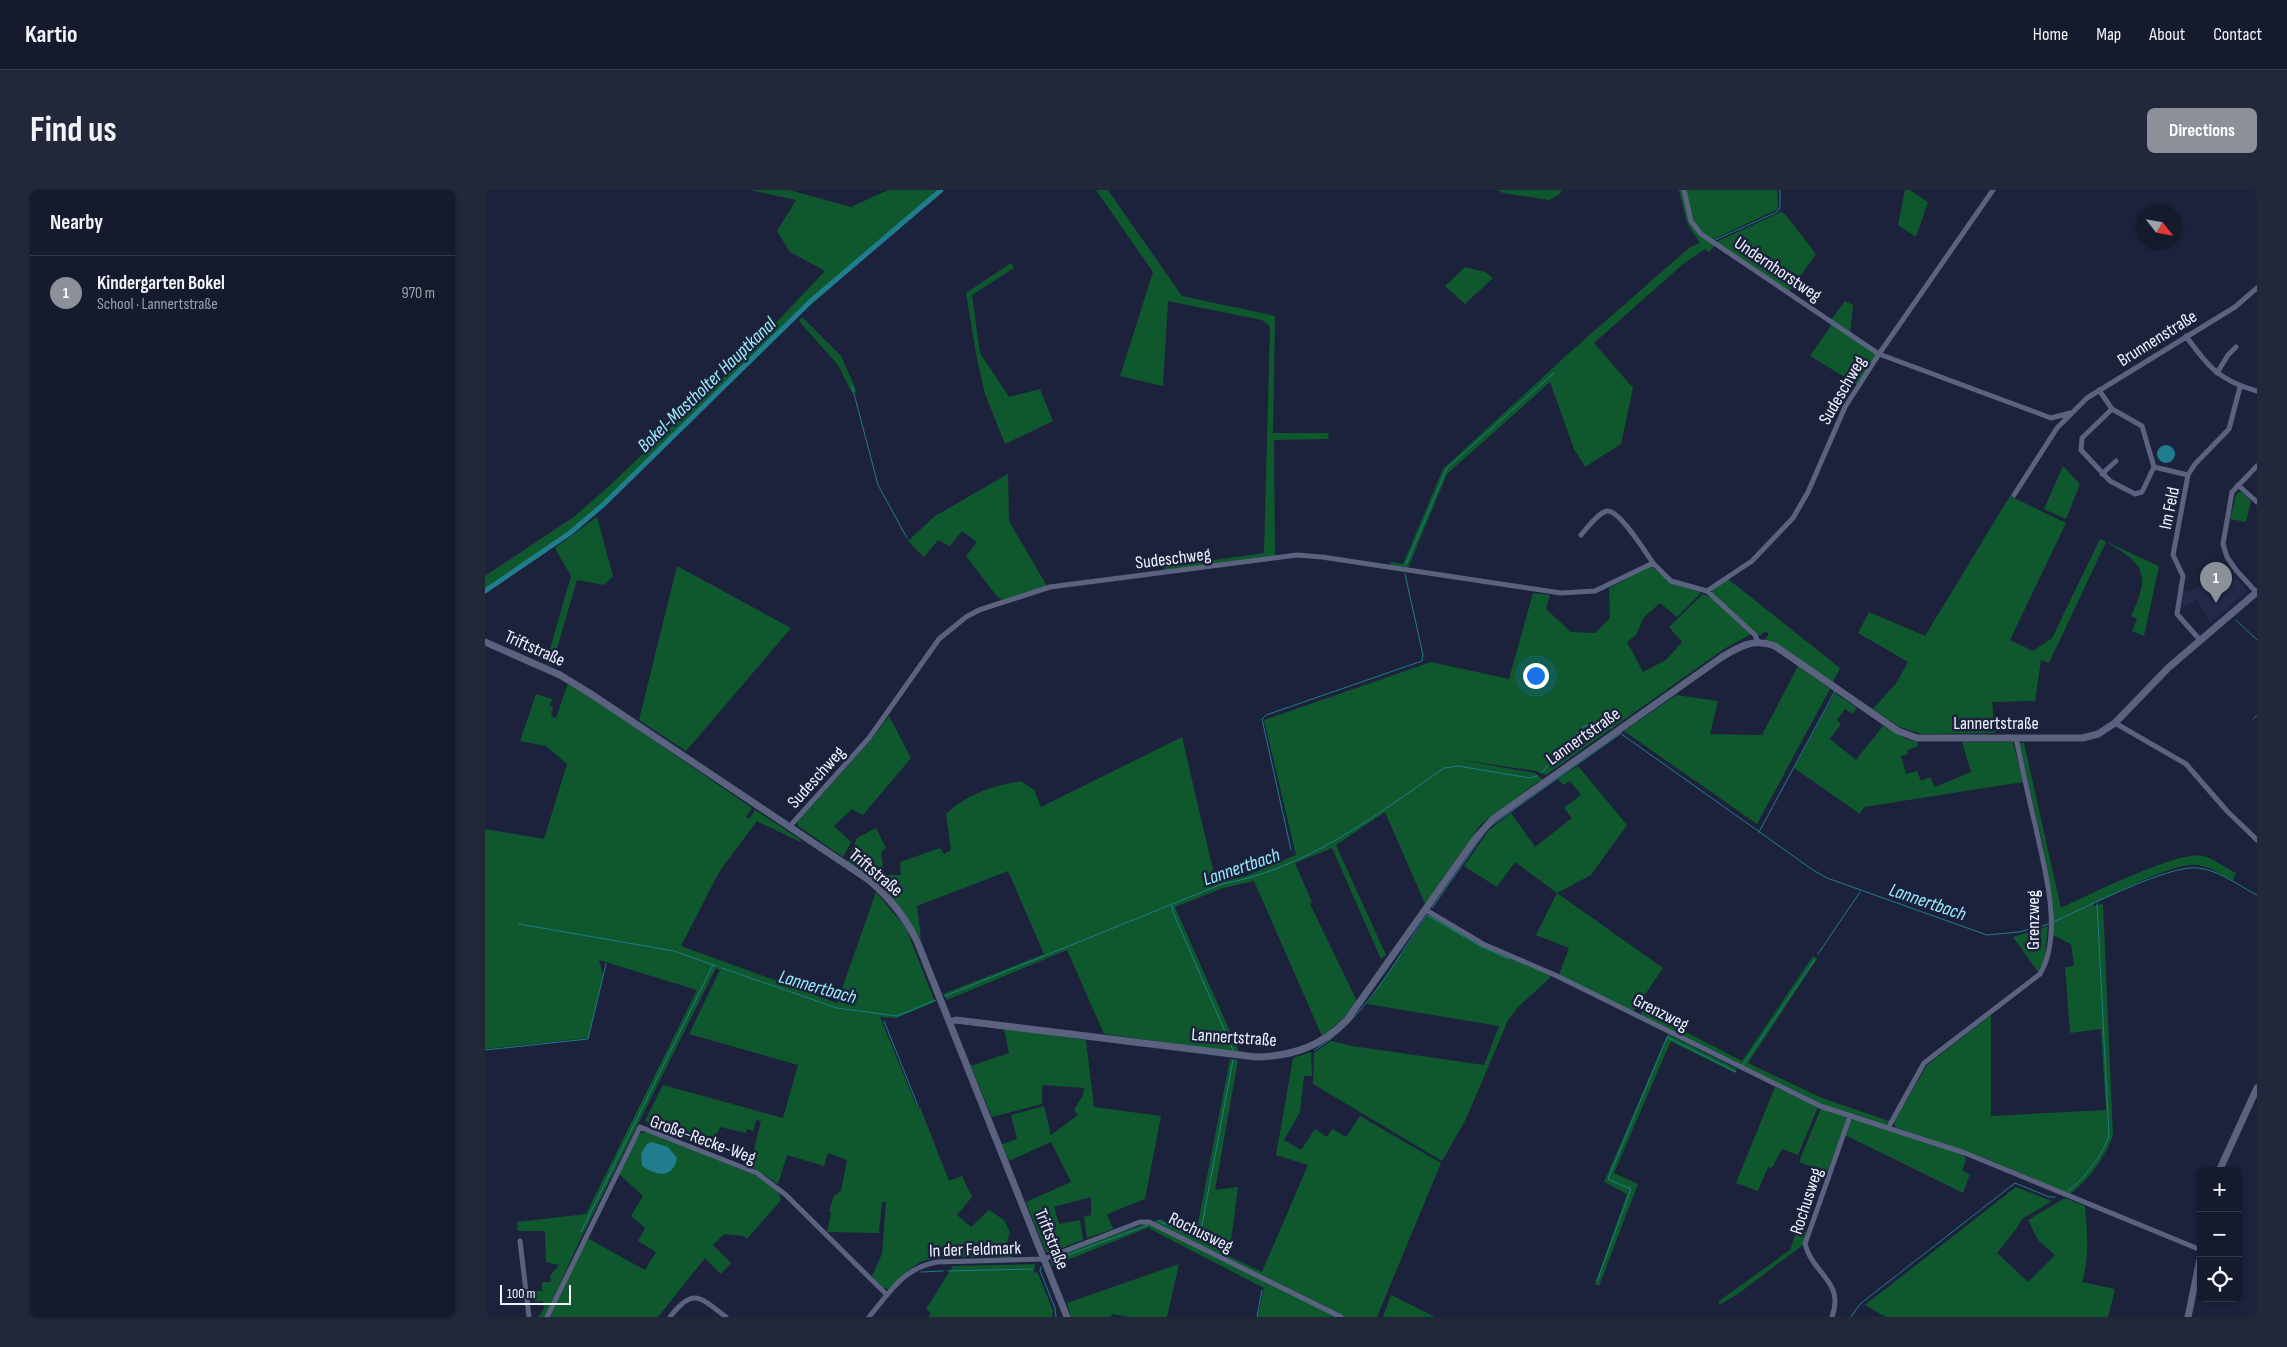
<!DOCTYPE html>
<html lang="en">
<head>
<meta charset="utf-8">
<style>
	:root { --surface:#151a2d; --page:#222739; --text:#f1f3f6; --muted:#9da1aa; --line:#343849; --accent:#8c9099 }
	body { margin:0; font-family:"Sofia Sans Condensed",sans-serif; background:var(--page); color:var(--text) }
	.controls { position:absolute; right:15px; bottom:15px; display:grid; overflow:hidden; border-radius:8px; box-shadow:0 1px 4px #0004 }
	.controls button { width:45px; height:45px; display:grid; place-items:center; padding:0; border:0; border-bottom:1px solid var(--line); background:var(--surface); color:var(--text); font:25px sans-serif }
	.compass { position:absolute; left:1652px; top:15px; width:45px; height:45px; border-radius:50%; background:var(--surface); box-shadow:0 1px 4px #0004; rotate:121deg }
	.scale { position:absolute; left:15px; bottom:12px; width:71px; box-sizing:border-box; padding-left:5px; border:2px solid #f1f4ff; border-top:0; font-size:14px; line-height:18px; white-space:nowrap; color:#f1f4ff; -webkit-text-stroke:4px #1c223c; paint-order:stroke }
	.you { position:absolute; left:1050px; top:485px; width:18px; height:18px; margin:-12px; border:4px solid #fff; border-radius:50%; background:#1a73e8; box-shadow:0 0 0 8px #1a73e833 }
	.badge { display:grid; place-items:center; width:32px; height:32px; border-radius:50%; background:var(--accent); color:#fff; font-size:16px; font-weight:700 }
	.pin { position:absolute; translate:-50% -41px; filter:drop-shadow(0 1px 2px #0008) }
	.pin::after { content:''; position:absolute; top:26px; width:18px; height:15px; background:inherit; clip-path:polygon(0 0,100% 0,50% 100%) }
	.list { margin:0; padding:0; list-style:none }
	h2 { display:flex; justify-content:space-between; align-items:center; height:65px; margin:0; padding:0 20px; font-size:21px }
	h2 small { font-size:16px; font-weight:400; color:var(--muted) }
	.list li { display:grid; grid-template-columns:32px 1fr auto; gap:15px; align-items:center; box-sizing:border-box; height:75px; padding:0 20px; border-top:1px solid var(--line) }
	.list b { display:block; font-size:19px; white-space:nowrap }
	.list p { margin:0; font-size:16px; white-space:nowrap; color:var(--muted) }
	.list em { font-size:16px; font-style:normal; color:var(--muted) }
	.icon { flex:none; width:28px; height:28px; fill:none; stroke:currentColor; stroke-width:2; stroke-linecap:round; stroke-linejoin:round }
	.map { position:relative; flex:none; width:1772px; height:1127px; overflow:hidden; border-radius:8px }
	header { display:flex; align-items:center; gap:30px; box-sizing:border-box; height:70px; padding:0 25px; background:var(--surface); border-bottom:1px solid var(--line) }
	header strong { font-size:24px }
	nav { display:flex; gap:28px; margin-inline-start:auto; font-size:18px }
	.intro { display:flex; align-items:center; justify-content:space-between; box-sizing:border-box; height:120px; padding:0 30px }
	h1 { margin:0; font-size:35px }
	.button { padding:12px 22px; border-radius:8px; background:var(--accent); color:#fff; font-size:18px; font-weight:700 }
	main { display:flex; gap:30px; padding:0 30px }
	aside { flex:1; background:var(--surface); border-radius:8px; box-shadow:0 1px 4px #0004 }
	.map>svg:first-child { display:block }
	.built { fill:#232949 }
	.green { fill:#0f582d }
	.water { fill:#1f7d8d }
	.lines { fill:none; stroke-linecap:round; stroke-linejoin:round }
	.stream { stroke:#1f7d8d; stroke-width:1 }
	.canal { stroke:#1f7d8d; stroke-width:5 }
	.street { stroke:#5a6280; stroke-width:5 }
	.secondary { stroke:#5a6280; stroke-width:7 }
	.labels { text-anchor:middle; stroke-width:5; stroke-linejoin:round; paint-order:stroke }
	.street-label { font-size:18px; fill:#f1f4ff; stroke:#1c223c }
	.water-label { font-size:19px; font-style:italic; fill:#9bedfd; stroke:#1c223c }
</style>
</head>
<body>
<header>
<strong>Kartio</strong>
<nav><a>Home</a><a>Map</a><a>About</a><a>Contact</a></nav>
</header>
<div class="intro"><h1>Find us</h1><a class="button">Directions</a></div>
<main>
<aside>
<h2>Nearby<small></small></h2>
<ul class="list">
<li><span class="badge">1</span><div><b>Kindergarten Bokel</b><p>School · Lannertstraße</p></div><em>970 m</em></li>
</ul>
</aside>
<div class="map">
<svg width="1772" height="1127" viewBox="0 0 1772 1127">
	<rect width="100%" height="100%" fill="#1c223c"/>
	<path class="built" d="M 1750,387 L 1762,401 L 1725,433 L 1712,410 L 1696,419 L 1695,416 L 1698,400 L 1705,402 L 1724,391 L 1728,397 Z"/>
	<path class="green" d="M 265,0 L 304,0 L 366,17 L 403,0 L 455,0 L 427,22 L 325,111 L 119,313 L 84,342 L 0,399 L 0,386 L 90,326 L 122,298 L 248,178 L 340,81 L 305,62 L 292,41 L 311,10 Z
		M 611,0 L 623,0 L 697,106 L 790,126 L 788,243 L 844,243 L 843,249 L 789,250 L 790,367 L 678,380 L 680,377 L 779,363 L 785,136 L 777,130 L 683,111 L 678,196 L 635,186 L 668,82 Z
		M 1012,0 L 1076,0 L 1075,4 L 1064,10 L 1018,3 Z
		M 1194,0 L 1198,0 L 1205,32 L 1230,55 L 1224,62 L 1220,59 L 1198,74 L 1109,153 L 1148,198 L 1136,254 L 1100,277 L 1089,259 L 1065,192 L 962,284 L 923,378 L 905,375 L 906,372 L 918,374 L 958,279 L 1083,164 L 1205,57 L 1215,53 L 1202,33 Z
		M 1201,0 L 1292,0 L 1293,19 L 1227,50 C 1206,37 1206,23 1201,0 Z
		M 1420,0 L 1425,0 L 1443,12 L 1431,47 L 1413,35 Z
		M 1296,22 L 1300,24 L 1331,64 L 1304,102 L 1231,52 Z
		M 526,73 L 529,78 L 487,105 L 495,163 L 524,207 L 555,199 L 568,231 L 520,254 L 500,204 L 491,164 L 481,103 Z
		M 980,77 L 1000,82 L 1008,88 L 980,114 L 960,96 Z
		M 1360,111 L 1368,115 L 1365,146 L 1393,164 L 1373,195 L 1325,166 L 1348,133 L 1346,130 Z
		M 317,127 L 356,166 L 372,202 L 367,203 L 353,175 L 314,131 Z
		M 1578,276 L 1595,294 L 1581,329 L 1559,319 Z
		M 523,284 L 524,331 L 562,396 L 517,410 L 511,405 L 481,366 L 492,352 L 477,341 L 465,356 L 453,350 L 439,367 L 423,351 L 450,326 Z
		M 1754,302 L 1757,302 L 1766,311 L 1761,332 L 1745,329 L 1751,305 Z
		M 1525,306 L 1581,333 L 1525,450 L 1548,461 L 1567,448 L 1615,349 L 1674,376 L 1659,446 L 1647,441 L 1652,429 L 1646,426 C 1666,384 1660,374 1621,352 L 1564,473 L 1556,470 L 1550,511 L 1507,512 L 1510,543 L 1437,544 L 1415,537 L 1388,519 L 1412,492 L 1423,472 L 1373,443 L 1384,422 L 1440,446 Z
		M 112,327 L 128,386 L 119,395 L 92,390 L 67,476 L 61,473 L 86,386 L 70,358 Z
		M 192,376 L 306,438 L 201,561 L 154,530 Z
		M 1166,376 L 1177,385 L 1216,403 L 1192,427 L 1175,413 L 1159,427 L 1151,445 L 1142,452 L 1158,482 L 1181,470 L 1197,452 L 1184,437 L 1218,404 L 1227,408 L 1266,444 L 1239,459 L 1061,585 L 1051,581 L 970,569 L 1050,583 L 1059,591 L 1054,591 L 996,634 L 940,714 L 900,622 L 851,655 L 901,765 L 896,769 L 847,658 L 810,673 L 827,712 L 825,714 L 872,811 L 860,827 L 837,846 L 769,691 L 738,698 L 690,717 L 754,862 L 619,844 L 582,760 L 462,810 L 458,804 L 559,764 L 523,681 L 432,716 L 436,749 L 414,717 L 362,672 L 372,648 L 391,638 L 401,658 L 396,662 L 399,685 L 416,685 L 415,672 L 455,658 L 459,664 L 466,660 L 461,624 C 480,605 510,595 536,591 L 549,600 L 556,617 L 697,547 L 731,693 L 761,686 L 811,665 L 779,530 L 946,472 L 1024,489 L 1048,403 L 1065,405 L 1061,419 L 1086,442 L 1110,443 L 1125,428 L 1124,398 Z
		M 1243,389 L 1355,478 L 1348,492 L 1292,453 L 1280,449 L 1284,444 L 1280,441 L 1275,446 L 1271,444 L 1227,403 L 1227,399 Z
		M 1313,476 L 1345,499 L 1272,634 L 1139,541 L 1191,505 L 1233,511 L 1225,544 L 1277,545 Z
		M 83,493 L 104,506 L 267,618 L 261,627 L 264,629 L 270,620 L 316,650 L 315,652 L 272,631 L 234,682 L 196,756 L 352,813 L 391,702 L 421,738 L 450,812 L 411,828 L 395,827 L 432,917 L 435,917 L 464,991 L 477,986 L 487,1007 L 472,1025 L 486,1037 L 504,1020 L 519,1030 L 525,1042 L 522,1053 L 527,1068 C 506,1068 451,1064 434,1073 C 422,1080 414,1089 404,1099 L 398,1098 L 387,1086 L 397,1064 L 401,1012 L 397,1012 L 394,1043 L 342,1042 L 346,1023 L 344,1021 L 349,1006 L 356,1001 L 362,970 L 343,963 L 339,976 L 302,965 L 293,994 L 265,976 L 276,931 L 271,930 L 268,941 L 262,939 L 261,943 L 235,937 L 233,942 L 226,947 L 222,946 L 217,955 L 200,948 L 201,945 L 198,944 L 197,946 L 160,931 L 178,895 L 298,928 L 313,875 L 204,844 L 235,780 L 231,778 L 95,1050 L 60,1127 L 53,1127 L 59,1119 L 58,1111 L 50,1112 L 48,1101 L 57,1101 L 57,1092 L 66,1092 L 65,1086 L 74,1075 L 61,1072 L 60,1041 L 33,1041 L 32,1032 L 101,1024 L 212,800 L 114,770 L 118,785 L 103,848 L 0,859 L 0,639 L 59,649 L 82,574 L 61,556 L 35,551 L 51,504 L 67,509 L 65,516 L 68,517 L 66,526 L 71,528 Z
		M 1350,503 L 1372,518 L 1367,524 L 1360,519 L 1352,530 L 1356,534 L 1345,549 L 1371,570 L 1398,536 L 1419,548 L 1432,552 L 1433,556 L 1422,560 L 1423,564 L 1416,566 L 1421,584 L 1432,581 L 1436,591 L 1445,587 L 1450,597 L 1486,582 L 1477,552 L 1528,552 L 1538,592 L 1379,617 L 1375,624 L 1309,578 Z
		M 404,526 L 426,568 L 378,625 L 367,619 L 349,636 L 366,652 L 358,667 L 313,636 L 312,632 L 386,550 Z
		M 1534,553 L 1539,553 L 1576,718 C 1602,706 1692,661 1717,666 C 1728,668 1741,678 1751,683 L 1748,691 C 1737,685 1725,677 1713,675 C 1688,672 1633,703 1609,713 L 1608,716 L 1618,714 L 1628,945 C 1621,966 1603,991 1585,1004 L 1494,966 L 1410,937 L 1409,932 L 1442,875 L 1506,825 L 1506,926 L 1621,920 L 1616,839 L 1585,843 L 1580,777 L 1589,776 L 1586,754 L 1566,744 L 1569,720 L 1558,656 Z
		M 1093,576 L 1142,635 L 1106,685 L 1072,703 L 1178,778 L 1148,822 L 1074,785 L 1084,758 L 1051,745 L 1072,703 L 1030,672 L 1012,697 L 979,676 L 1004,640 L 1026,623 L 1050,657 L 1087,628 L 1079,618 L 1096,605 L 1085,591 L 1078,595 L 1073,589 Z
		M 944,724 L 998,755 L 1064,784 L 1066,787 L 1033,817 L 1023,830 L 981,929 L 957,971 L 828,894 L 829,863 L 846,851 L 867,856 L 999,875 L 1014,836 L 882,814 Z
		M 1563,736 L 1559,773 L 1553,782 L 1528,747 Z
		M 1328,766 L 1332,769 L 1263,873 L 1337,908 L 1404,931 L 1399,935 L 1336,914 L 1155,825 L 1158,820 L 1257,871 Z
		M 519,839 L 601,850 L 609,917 L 676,926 L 660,1009 L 622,1024 L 628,1039 L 602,1048 L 599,1027 L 606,1025 L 606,1007 L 569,1017 L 574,1034 L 595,1030 L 598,1050 L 563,1063 L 561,1062 L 541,1012 L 586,992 L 566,952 L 524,971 L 517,954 L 532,949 L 526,925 L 559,916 L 566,945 L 593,925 L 589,920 L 598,905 L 599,898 L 559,895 L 557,897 L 557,914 L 507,927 L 486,876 L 524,863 Z
		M 1183,844 L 1252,879 L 1250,883 L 1187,852 L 1185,853 L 1129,983 L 1153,994 L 1114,1096 L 1110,1094 L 1142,1004 L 1119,992 Z
		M 826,862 L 827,886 L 819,886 L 815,922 L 799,950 L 816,960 L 830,939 L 842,947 L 847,939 L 861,947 L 875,926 L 956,973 L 892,1127 L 773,1127 L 779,1098 L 665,1039 L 665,1037 L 567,1076 L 565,1070 L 601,1054 L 675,1029 L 704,1042 L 712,1038 L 745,869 L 753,870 L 730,1000 L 753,997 L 744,1066 L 777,1082 L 823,975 L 791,965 L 808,868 Z
		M 1290,897 L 1333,917 L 1313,965 L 1297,959 L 1287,978 L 1283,977 L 1273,1001 L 1251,993 Z
		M 1336,918 L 1360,925 L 1363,929 L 1342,982 L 1314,972 Z
		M 1370,929 L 1449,954 L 1479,966 L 1481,970 L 1477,981 L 1485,984 L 1478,1003 L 1360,945 L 1366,931 Z
		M 162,941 L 270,985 C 280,991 293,997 296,1010 L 262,1049 L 258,1046 L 239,1044 L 228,1055 L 246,1073 L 236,1084 L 220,1068 L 173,1127 L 65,1127 L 102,1048 L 160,1080 L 171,1062 L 153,1051 L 160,1038 L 146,1026 L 158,1006 L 134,984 L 154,944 Z
		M 1531,997 L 1567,1011 L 1537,1029 L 1531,1039 L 1512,1063 L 1543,1092 L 1570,1065 L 1553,1050 L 1543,1030 L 1580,1008 L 1600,1016 C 1602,1042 1605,1066 1597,1092 L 1630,1099 L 1623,1127 L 1401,1127 L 1380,1115 Z
		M 1312,1040 L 1321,1042 L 1319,1054 L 1253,1104 L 1234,1115 L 1234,1111 L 1305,1060 Z
		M 550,1074 L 549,1082 L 553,1083 L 568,1121 L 567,1127 L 443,1127 L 446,1123 L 441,1119 L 468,1076 Z
		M 694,1074 L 682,1127 L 644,1127 L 627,1124 L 626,1127 L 586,1127 L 582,1113 Z
		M 906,1105 L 950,1127 L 898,1127 Z"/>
	<path class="water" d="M1672 264a9 9 0 1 1 18 0a9 9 0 1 1-18 0Z
		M 167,952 L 183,957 L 192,968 C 188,989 172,986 157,976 L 156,963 L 162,954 Z"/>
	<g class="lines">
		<path class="stream" d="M 1230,50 L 1292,22 L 1295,18 L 1295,0
			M 367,196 L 393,295 L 422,348
			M 921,374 L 962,278 L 1069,183
			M 1751,430 L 1772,450
			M 1768,529 L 1772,525
			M 1135,543 L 1328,680 L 1342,688 L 1502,745 L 1534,742 L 1564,734
			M 1056,583 L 1098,537 L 1111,531 L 1127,538
			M 1007,635 L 1135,544
			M 1274,642 L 1350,501
			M 806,660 L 777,529 L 781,525 L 937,471 L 938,465 L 920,384
			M 687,716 L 688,722 L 748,860
			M 947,718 L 998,645
			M 1568,732 C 1598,719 1684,674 1713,678 C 1734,680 1754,696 1772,705
			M 34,734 L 189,761 L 231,776
			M 1333,764 L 1375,702
			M 237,778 L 352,818 L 412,826 L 451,810
			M 460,806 L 737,694 C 821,679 890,626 959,578 L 973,576 L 1045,588 L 1052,586
			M 399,831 L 433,916
			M 0,860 L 103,849 L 121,774
			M 830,860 C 880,829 909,772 942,725 L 995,756 L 1024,769
			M 1258,875 L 1330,769
			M 1583,1001 C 1598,991 1620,962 1624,945 L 1612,714
			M 673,1031 L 705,1044 L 716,1041
			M 96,1042 L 228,775
			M 714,1051 L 748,870
			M 567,1071 L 663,1035
			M 556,1077 L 555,1081 L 570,1118 L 571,1127
			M 463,1081 L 547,1079
			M 436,1082 L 458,1081
			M 1112,1091 L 1146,999 L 1123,989 L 1182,847 L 1251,882
			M 772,1127 L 777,1100
			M 1366,1127 L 1375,1114 L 1530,993 L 1564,1007 L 1570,1007"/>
		<path class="canal" d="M 0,401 L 85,343 L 119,314 L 326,111 L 456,0"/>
		<path class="street" d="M 1199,0 L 1206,31 L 1216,44 L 1394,164 L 1566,228 L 1585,223
			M 1701,146 C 1723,177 1735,191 1772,201
			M 1732,183 L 1743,165 L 1751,157
			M 1614,200 L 1627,219 L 1597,248 L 1596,260 L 1625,291 L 1650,304 L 1657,302 L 1669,277
			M 1627,219 L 1657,236 L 1669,277 L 1703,285
			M 1772,276 L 1747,302 L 1738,354 L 1742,367 L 1751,380 L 1772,403
			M 1617,284 L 1631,271
			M 1753,295 L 1772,312
			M 1529,305 L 1572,238 L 1602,208 L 1750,117 L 1772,98
			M 1096,345 C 1102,338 1113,323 1122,321 C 1134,319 1161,363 1168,373
			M 1222,401 L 1270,445 L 1273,452
			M 1715,450 L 1692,424 L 1698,386 L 1688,365 L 1703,285 L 1710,274 L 1744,239 L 1755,197
			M 1630,533 L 1701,574 L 1742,621 L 1772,650
			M 305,636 L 384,548 L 454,449 L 481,427 L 494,420 L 565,397 L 812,365 L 837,367 L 1076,403 L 1110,401 L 1168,373 L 1186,391 L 1222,401 L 1267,371 L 1308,328 L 1323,302 L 1360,217 L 1394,164 L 1508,0
			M 941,720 L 998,754 L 1070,785 L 1335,916 L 1480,963 L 1716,1060
			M 1403,938 L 1439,873 L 1555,784 C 1579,743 1559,677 1550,634 C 1543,605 1537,577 1531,548
			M 35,1051 L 44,1127
			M 62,1127 L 155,937 L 272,983 L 301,1005 L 402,1105
			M 185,1127 C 208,1097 215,1107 241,1127
			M 384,1127 C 405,1102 418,1078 452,1072 L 559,1069 L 655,1032 L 664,1032 L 856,1127
			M 1347,1127 C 1360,1091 1328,1085 1320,1054 L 1365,926"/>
		<path class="secondary" d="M 0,452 L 75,485 L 106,504 L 384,690 C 404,707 420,727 432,751 L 582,1127
			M 464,832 L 471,830 L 771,867 C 809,866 836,856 862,830 L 990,649 L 1008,629 L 1237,467 C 1255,456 1269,448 1290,456 L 1413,541 L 1432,548 L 1598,548 L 1613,544 L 1630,533 L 1683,478 L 1772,402
			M 1734,981 L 1772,898
			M 1703,1127 L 1716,1064"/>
	</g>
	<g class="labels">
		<g class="street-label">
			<text transform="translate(1293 79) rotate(34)" y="6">Undernhorstweg</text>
			<text transform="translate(1672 148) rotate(-32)" y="6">Brunnenstraße</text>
			<text transform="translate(1357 200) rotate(-60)" y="6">Sudeschweg</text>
			<text transform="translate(1684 318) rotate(-78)" y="6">Im Feld</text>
			<text transform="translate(688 368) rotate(-7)" y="6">Sudeschweg</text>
			<text transform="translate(50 458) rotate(24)" y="6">Triftstraße</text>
			<text x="1511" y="539">Lannertstraße</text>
			<text transform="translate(1098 546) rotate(-35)" y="6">Lannertstraße</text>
			<text transform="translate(331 587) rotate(-48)" y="6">Sudeschweg</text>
			<text transform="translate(391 682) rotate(40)" y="6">Triftstraße</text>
			<text transform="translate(1548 730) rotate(-90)" y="6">Grenzweg</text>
			<text transform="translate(1176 822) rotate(27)" y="6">Grenzweg</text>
			<text transform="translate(749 847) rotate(4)" y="6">Lannertstraße</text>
			<text transform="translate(218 949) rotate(20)" y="6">Große-Recke-Weg</text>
			<text transform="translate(1321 1011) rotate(-72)" y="6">Rochusweg</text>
			<text transform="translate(716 1042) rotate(26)" y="6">Rochusweg</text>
			<text transform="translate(567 1049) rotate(68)" y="6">Triftstraße</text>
			<text transform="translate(490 1059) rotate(-2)" y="6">In der Feldmark</text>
		</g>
		<g class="water-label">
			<text transform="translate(221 194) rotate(-44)" y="7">Bokel-Mastholter Hauptkanal</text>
			<text transform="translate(756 676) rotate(-19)" y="7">Lannertbach</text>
			<text transform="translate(1443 711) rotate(19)" y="7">Lannertbach</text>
			<text transform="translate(333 796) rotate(16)" y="7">Lannertbach</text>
		</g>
	</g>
</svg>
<div class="controls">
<button>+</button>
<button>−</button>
<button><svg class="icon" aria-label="locate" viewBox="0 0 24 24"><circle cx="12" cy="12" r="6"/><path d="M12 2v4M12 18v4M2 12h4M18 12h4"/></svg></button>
</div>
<svg class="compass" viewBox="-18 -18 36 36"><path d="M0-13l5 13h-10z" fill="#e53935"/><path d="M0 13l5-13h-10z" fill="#9da1aa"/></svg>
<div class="scale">100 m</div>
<div class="you"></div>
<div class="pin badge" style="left:1731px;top:413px">1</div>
</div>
</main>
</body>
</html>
